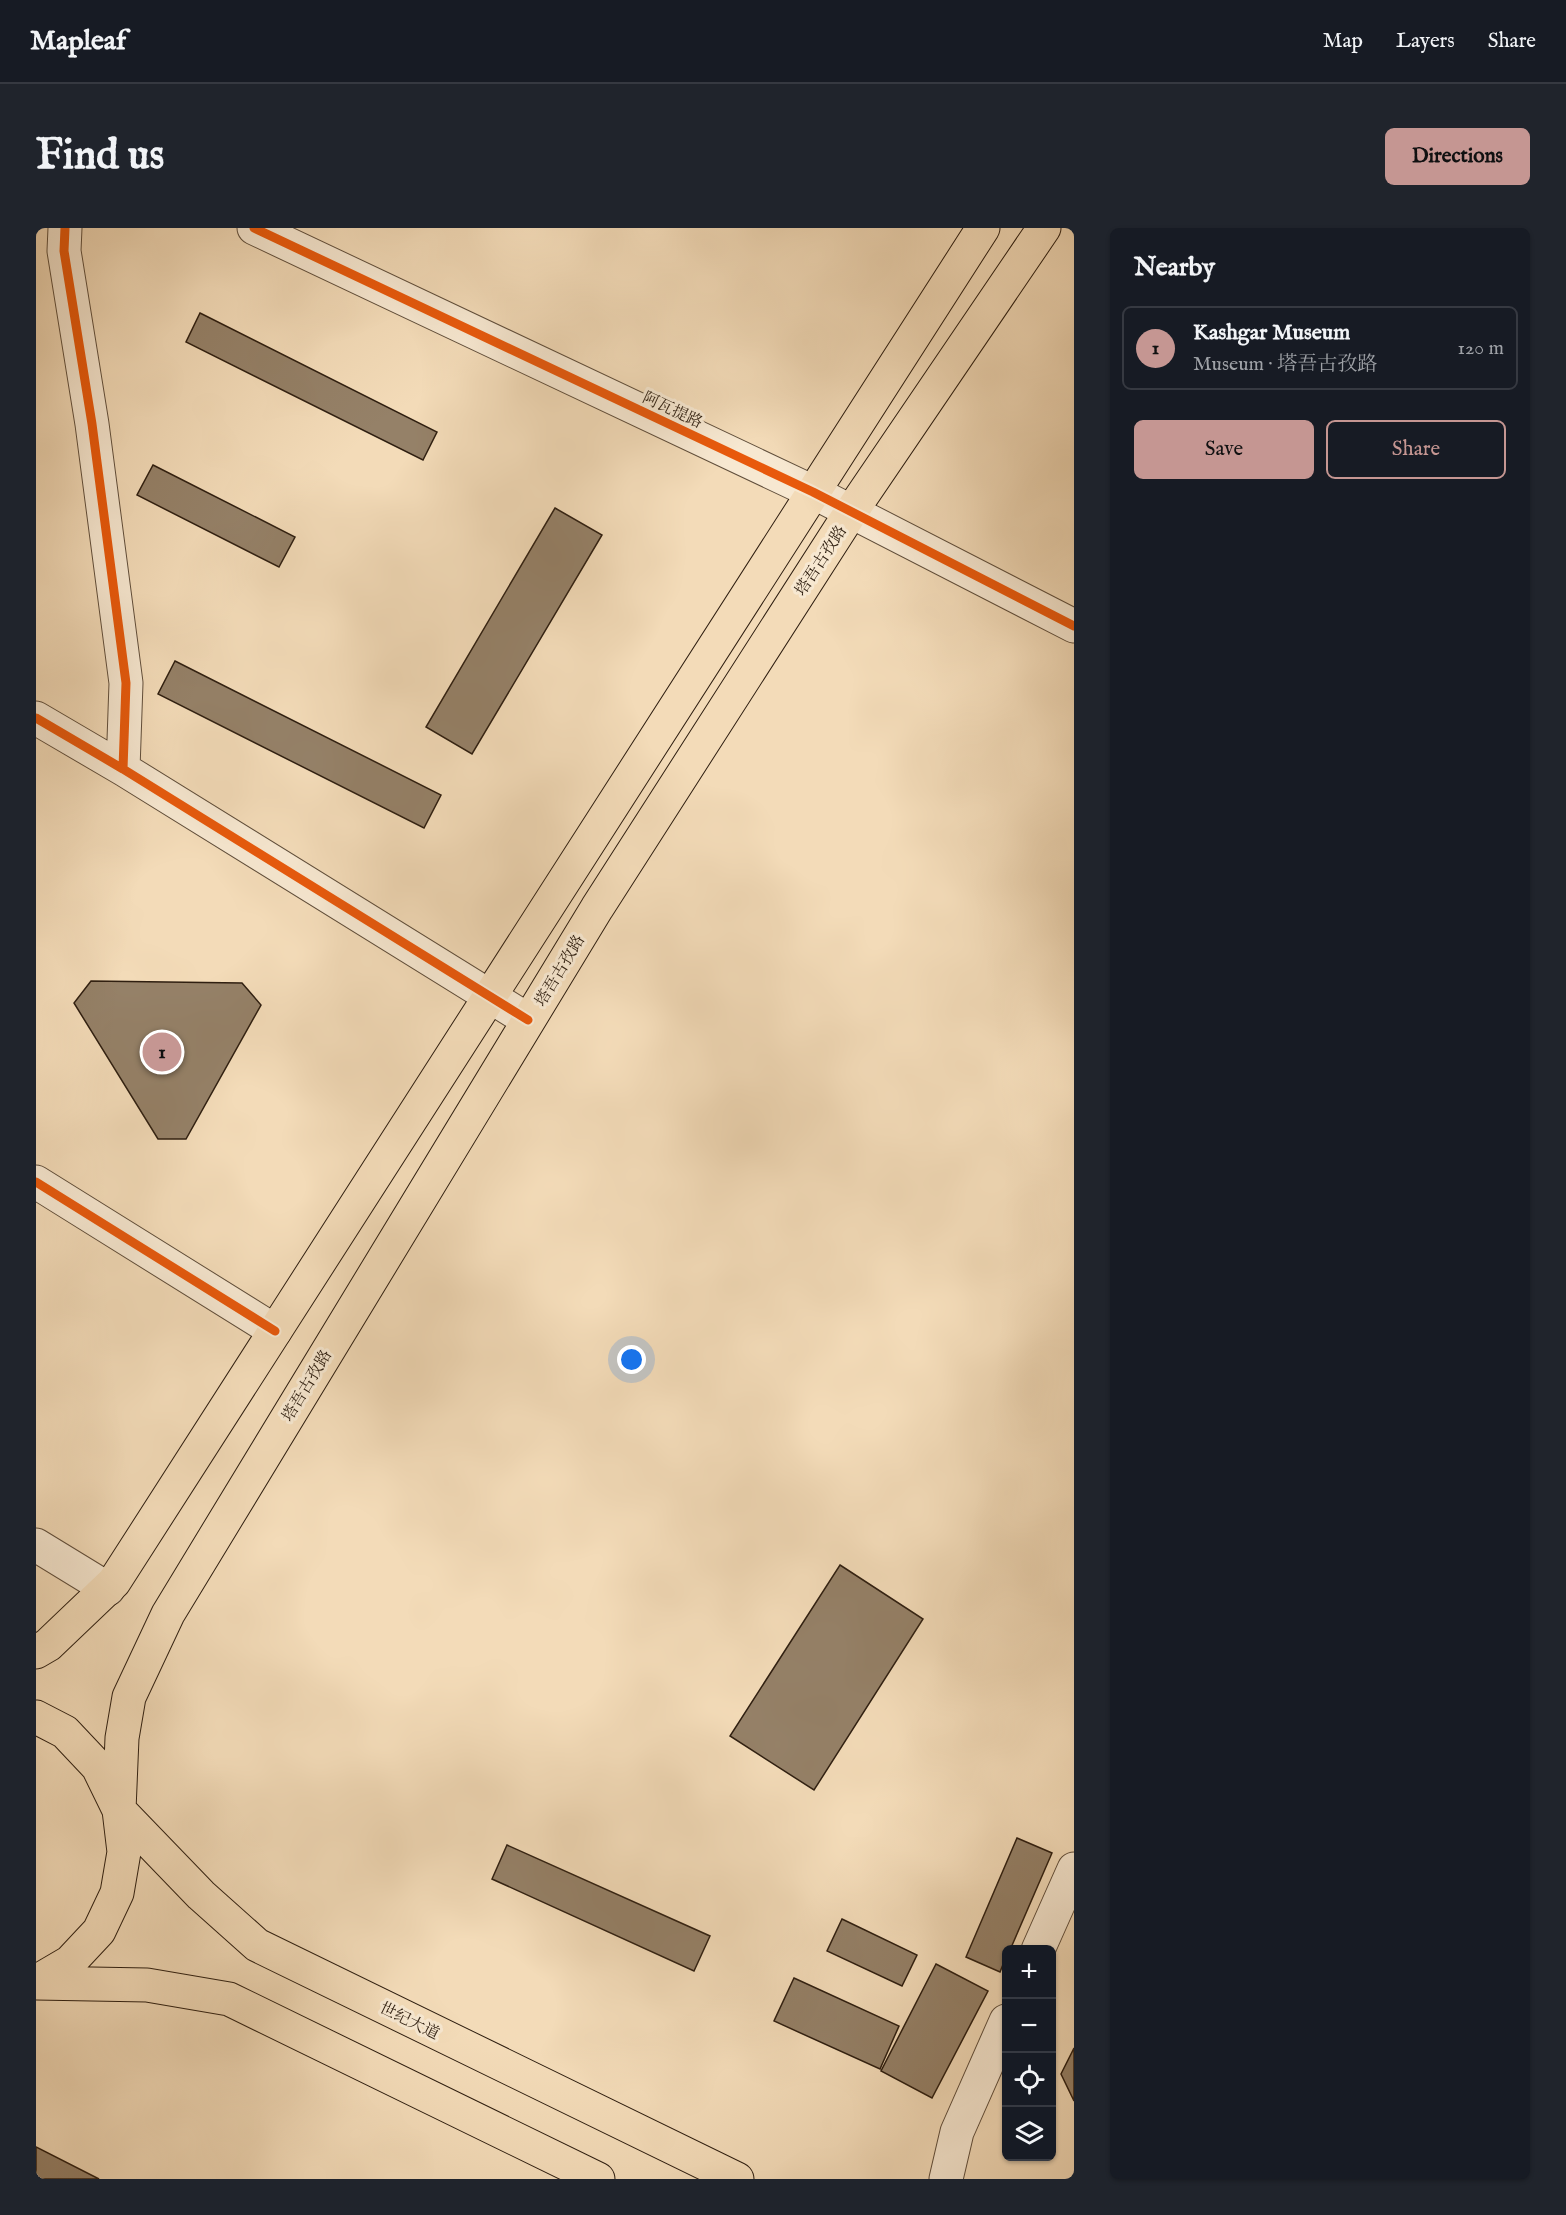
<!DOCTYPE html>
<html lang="en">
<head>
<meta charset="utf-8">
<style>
	:root { --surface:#171b24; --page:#20242c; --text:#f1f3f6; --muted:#9ea1a6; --line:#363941; --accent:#c59692 }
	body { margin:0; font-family:"IM FELL English","Noto Serif SC",serif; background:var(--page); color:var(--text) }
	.controls { position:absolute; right:18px; bottom:18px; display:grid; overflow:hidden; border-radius:9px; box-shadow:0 2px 4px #0004 }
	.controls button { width:54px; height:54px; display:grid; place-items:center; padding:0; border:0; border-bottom:2px solid var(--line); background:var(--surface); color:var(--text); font:30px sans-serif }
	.you { position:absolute; left:596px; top:1132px; width:21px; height:21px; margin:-15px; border:4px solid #fff; border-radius:50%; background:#1a73e8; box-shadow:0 0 0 9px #1a73e833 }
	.badge { display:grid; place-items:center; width:39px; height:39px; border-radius:50%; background:var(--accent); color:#111; font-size:20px; font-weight:700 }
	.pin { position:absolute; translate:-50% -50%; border:3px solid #fff; box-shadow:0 2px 6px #0006 }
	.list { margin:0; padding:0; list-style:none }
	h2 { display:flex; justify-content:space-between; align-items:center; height:78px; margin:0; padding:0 24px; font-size:26px }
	h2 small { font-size:20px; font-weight:400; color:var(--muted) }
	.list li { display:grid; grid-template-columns:39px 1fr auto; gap:18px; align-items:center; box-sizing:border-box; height:84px; margin:0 12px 12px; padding:0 12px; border:2px solid var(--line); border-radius:9px }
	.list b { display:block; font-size:22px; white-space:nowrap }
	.list p { margin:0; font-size:20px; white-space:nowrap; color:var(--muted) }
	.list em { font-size:20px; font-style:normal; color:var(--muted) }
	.actions { display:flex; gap:12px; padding:18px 24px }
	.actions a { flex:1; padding:14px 0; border:2px solid var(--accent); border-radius:9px; text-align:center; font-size:21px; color:var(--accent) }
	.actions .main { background:var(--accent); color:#111 }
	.icon { flex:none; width:33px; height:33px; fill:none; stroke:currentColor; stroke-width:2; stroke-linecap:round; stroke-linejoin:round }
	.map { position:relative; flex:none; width:1038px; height:1951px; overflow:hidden; border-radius:9px }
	header { display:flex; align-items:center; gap:36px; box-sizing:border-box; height:84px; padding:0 30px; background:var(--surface); border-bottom:2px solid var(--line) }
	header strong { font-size:28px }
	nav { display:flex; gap:33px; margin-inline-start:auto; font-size:21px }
	.intro { display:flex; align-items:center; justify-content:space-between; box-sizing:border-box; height:144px; padding:0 36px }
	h1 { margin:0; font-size:42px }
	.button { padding:15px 27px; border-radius:9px; background:var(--accent); color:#111; font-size:21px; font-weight:700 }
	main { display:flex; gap:36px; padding:0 36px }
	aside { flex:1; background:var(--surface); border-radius:9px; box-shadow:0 2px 4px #0004 }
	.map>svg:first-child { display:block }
	.building { fill:#958168; stroke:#2f1f11; stroke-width:1.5 }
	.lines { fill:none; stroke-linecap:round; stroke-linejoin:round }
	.minor-casing { stroke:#604e3b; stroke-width:35 }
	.major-casing { stroke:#2f1f11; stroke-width:35 }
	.minor { stroke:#f7e8d1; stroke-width:33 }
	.major { stroke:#f3dbb8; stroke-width:33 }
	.cycleway-casing { stroke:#f7e8d1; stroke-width:13 }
	.cycleway { stroke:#e8590c; stroke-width:9 }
	.labels { text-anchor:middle; stroke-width:6; stroke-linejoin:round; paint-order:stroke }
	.street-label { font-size:16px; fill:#2f1f11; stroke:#f7e8d1 }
</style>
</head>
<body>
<header>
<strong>Mapleaf</strong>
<nav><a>Map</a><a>Layers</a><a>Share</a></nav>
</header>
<div class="intro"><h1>Find us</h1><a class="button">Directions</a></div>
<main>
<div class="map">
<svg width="1038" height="1951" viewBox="0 0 1038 1951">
	<rect width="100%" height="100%" fill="#f3dbb8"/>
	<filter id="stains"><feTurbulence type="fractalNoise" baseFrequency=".00333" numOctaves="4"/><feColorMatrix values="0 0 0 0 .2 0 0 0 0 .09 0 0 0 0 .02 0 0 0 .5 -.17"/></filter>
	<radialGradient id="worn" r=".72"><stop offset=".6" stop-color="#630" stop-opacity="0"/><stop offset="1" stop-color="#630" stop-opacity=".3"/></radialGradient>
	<path class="building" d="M 164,85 L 401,204 L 387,232 L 150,114 Z
		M 117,237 L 259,309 L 243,339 L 101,267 Z
		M 519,280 L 566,307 L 436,526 L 390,499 Z
		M 139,433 L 405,567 L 388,600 L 122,466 Z
		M 55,753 L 206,755 L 225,777 L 150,911 L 122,911 L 38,775 Z
		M 804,1337 L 887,1391 L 778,1562 L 694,1508 Z
		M 981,1610 L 1016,1625 L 974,1722 L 970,1722 L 970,1729 L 964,1744 L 930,1729 Z
		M 471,1617 L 674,1708 L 658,1743 L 456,1651 Z
		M 806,1691 L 881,1727 L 866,1758 L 791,1723 Z
		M 900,1736 L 952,1763 L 896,1870 L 845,1843 Z
		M 758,1750 L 863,1798 L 844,1841 L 738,1793 Z
		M 1038,1820 L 1038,1873 L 1025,1846 Z
		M 0,1919 L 63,1951 L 0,1951 Z"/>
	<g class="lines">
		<g class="minor-casing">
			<path id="minor" d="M 29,0 L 28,23 L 56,196 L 90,455 L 87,541
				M 218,0 L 777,264 L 1038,398
				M 0,490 L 87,541 L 492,792
				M 0,954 L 239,1103
				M 0,1317 L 72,1361
				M 1002,1722 L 1038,1641
				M 910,1951 L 921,1904 L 970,1793"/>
		</g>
		<g class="major-casing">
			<path id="major" d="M 0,1424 L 12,1417 L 78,1354 L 947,0
				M 0,1489 L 29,1504 L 62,1539 L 83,1582 L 88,1624 L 81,1665 L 63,1703 L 34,1734 L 0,1754
				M 0,1755 L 111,1757 L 193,1771 L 562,1951
				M 701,1951 L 221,1717 L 165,1667 L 83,1582 L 86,1510 L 93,1469 L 132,1386 L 561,680 L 815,284 L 1008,0"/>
		</g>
		<use href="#minor" class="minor"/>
		<use href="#major" class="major"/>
		<g class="cycleway-casing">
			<path id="cycleway" d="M 29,0 L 28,23 L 56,196 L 90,455 L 87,541
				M 218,0 L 777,264 L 1038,398
				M 0,490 L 87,541 L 492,792
				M 0,954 L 239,1103"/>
		</g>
		<use href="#cycleway" class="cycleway"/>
	</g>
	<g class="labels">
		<g class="street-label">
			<text transform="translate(637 181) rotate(25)" y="6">阿瓦提路</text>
			<text transform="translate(784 332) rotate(-57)" y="6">塔吾古孜路</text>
			<text transform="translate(523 742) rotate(-59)" y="6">塔吾古孜路</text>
			<text transform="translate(270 1157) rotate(-59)" y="6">塔吾古孜路</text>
			<text transform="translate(374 1792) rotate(26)" y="6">世纪大道</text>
		</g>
	</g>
	<rect width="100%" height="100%" filter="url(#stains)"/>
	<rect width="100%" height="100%" fill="url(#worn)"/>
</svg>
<div class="controls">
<button>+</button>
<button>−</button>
<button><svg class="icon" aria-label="locate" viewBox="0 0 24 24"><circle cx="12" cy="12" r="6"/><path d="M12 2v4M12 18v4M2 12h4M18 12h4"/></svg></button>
<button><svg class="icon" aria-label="layers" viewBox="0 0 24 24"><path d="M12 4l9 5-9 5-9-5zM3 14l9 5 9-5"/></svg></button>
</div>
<div class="you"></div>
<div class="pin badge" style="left:126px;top:824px">1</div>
</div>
<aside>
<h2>Nearby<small></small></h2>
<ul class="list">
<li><span class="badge">1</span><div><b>Kashgar Museum</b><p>Museum · 塔吾古孜路</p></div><em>120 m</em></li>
</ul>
<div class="actions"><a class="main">Save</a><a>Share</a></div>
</aside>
</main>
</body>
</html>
